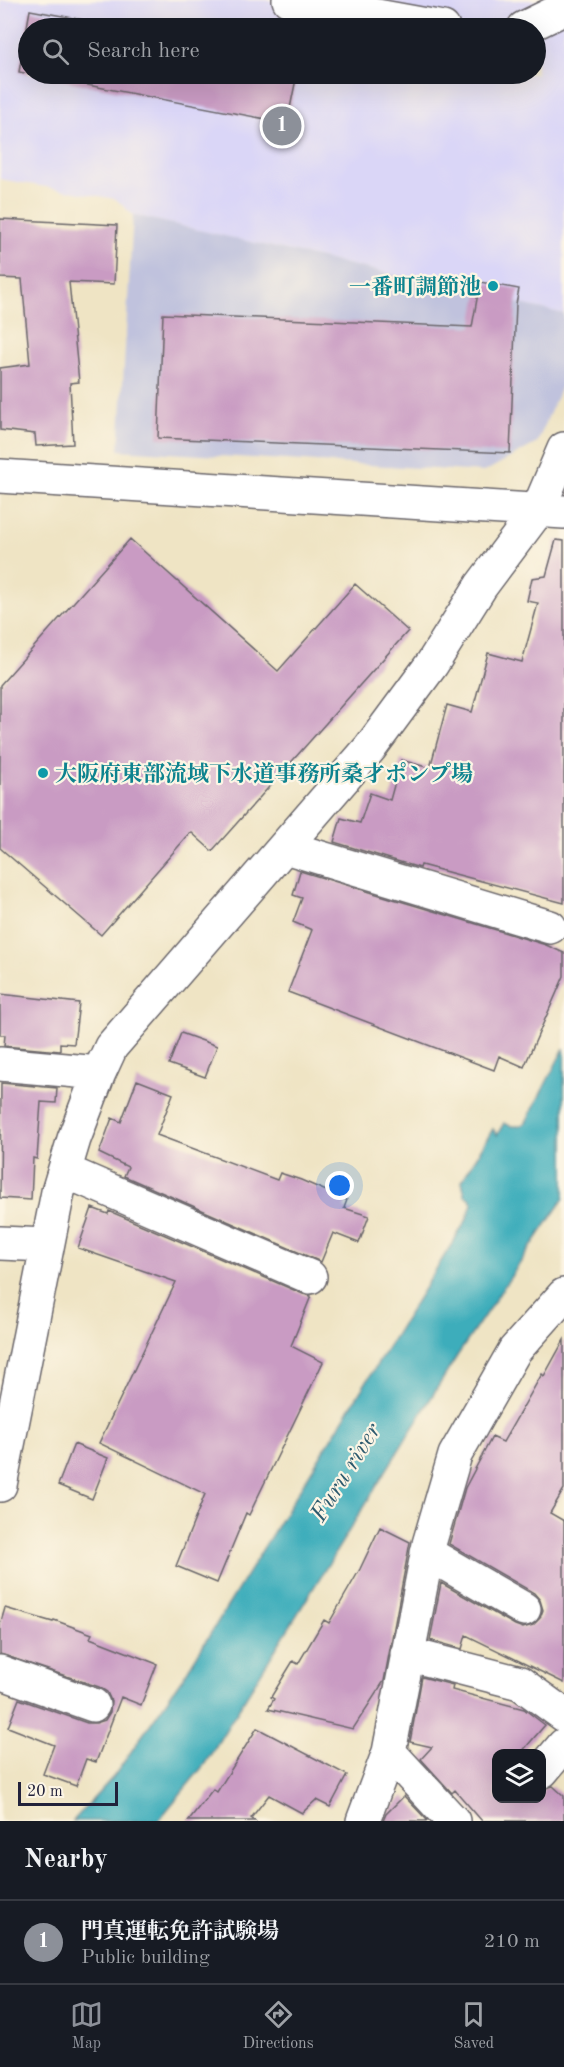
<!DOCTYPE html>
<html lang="en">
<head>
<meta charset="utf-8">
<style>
	:root { --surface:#171b24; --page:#20242c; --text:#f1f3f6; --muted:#9ea1a6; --line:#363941; --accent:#8c9099 }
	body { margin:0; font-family:"Old Standard TT","Noto Serif JP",serif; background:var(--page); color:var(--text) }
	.controls { position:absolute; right:18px; bottom:18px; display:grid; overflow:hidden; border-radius:12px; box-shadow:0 6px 24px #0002 }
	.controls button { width:54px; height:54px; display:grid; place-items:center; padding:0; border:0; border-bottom:2px solid var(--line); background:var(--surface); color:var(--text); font:30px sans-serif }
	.scale { position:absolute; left:18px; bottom:15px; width:100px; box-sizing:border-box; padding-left:6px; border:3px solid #22223b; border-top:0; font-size:16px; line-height:21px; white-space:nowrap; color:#22223b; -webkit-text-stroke:4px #fcf5e5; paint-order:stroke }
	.you { position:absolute; left:340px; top:1186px; width:21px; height:21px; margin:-15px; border:4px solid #fff; border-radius:50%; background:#1a73e8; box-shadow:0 0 0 9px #1a73e833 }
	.badge { display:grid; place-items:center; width:39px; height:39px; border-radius:50%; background:var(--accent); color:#fff; font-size:20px; font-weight:700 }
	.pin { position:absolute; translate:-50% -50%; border:3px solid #fff; box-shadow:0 2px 6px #0006 }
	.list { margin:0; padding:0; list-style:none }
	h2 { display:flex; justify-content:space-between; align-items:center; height:78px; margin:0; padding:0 24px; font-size:26px }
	h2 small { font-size:20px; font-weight:400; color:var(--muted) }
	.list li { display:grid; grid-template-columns:39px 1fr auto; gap:18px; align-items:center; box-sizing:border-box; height:84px; padding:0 24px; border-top:2px solid var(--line) }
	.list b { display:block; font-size:22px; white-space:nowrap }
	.list p { margin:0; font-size:20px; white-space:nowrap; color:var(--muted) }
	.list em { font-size:20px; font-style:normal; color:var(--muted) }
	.icon { flex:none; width:33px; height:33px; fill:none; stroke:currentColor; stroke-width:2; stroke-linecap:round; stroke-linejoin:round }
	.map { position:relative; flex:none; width:564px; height:1821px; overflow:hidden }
	.search { position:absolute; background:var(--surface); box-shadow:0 6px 24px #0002; left:18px; right:18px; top:18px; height:66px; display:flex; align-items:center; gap:15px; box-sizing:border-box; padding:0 21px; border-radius:33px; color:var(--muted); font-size:22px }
	.sheet { height:162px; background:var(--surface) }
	nav { display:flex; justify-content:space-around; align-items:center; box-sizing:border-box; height:84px; border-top:2px solid var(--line); background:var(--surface); font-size:16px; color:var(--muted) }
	nav a { display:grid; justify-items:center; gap:3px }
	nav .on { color:var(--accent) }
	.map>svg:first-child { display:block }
	.built { fill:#dad6f7; fill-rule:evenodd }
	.industrial { fill:#c0c2dd }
	.water { fill:#3eadbb; stroke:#30687b; stroke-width:1.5 }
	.building { fill:#c99bc3 }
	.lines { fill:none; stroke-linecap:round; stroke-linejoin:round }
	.minor-casing { stroke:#6a666b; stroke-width:36 }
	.minor { stroke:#fff; stroke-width:33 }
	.culture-dot { fill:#0f9aa8; stroke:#fcf5e5; stroke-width:2 }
	.labels { text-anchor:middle; stroke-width:4.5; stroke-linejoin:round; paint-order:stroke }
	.culture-label { font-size:22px; font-weight:bold; fill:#0d838f; stroke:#fcf5e5; text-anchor:end }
	.water-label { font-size:24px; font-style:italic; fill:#2d5a6e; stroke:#fcf5e5 }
</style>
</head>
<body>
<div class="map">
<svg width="564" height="1821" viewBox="0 0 564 1821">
	<rect width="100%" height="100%" fill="#fcf5e5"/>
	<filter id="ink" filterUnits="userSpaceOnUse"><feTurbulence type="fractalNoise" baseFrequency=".0167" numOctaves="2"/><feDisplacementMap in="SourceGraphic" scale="12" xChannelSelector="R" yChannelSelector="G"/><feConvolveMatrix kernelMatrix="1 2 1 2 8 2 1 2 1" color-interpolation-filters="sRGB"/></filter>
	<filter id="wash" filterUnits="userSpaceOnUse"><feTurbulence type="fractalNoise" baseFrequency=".008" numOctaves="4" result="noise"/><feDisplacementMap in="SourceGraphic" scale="24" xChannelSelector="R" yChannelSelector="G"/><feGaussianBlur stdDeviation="1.35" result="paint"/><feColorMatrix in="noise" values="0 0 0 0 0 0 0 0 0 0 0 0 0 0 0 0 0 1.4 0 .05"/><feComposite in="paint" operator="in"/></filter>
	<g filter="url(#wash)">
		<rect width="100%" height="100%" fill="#efe4c4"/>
		<path class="built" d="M 0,0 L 564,0 L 564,314 L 133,215 L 116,199 L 0,179 ZM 28,28 L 536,28 L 536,74 L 28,74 Z"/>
		<path class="industrial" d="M 133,215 L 564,314 L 564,380 L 537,443 L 484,472 L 119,450 Z"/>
		<path class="water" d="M 564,1048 L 564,1198 L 457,1356 L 204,1765 L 158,1821 L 73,1821 L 114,1776 L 186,1673 L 466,1221 L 472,1204 L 470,1198 L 465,1196 L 462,1181 L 493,1129 L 497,1135 L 504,1123 C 512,1127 518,1128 526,1122 Z"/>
		<g id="blocks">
			<path class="building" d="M 30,10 L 127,28 L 28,28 L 28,74 L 297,74 L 287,123 L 19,72 Z
				M 0,219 L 117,225 L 114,284 L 69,282 L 79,382 L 70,383 L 73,444 L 36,446 L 35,434 L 0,430 L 0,368 L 30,364 L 22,279 L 0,278 Z
				M 480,282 L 519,289 L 516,304 L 510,453 L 158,438 L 163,314 L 472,327 Z
				M 130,539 L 278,671 L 355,584 L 408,631 L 212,851 L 191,832 L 101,935 L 0,848 L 0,685 Z
				M 556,540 L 564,541 L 564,903 L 421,865 L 420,868 L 334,842 L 341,818 L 360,823 L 370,793 L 390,800 L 401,760 L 430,768 L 447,705 L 472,712 L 488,653 L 522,662 L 538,603 L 527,601 L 532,578 L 546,576 Z
				M 300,871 L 546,945 L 564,953 L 564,976 L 524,1067 L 499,1056 L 494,1070 L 288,992 L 312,930 L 293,922 L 302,898 L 293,895 Z
				M 0,994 L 79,1003 L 74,1044 L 60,1043 L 60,1051 L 4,1046 L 5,1035 L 0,1035 Z
				M 181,1033 L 217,1046 L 205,1077 L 169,1064 Z
				M 137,1080 L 173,1094 L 157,1135 L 277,1180 L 280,1173 L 301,1180 L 347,1200 L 344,1208 L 369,1216 L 359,1243 L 333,1233 L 321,1262 L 124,1176 L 128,1167 L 99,1153 L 112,1118 L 121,1122 Z
				M 1,1083 L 57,1088 L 56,1103 L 41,1102 L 37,1159 L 33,1158 L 31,1200 L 0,1198 Z
				M 92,1208 L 108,1214 L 109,1211 L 303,1294 L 311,1296 L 291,1346 L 323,1362 L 249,1515 L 246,1513 L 217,1583 L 176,1566 L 205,1494 L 99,1443 L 176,1282 L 78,1248 Z
				M 564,1340 L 564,1489 L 550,1513 L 564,1521 L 564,1683 L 466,1635 L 462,1649 L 430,1640 L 441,1583 L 515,1625 L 523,1628 L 533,1625 L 540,1618 L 543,1610 L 540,1600 L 534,1593 L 449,1544 L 465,1488 L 492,1437 L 503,1442 L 542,1374 L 544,1376 Z
				M 74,1444 L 108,1458 L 92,1499 L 58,1485 Z
				M 380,1527 L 410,1542 L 384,1681 L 353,1729 L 268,1709 L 274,1699 L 271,1697 L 293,1661 L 298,1664 L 324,1620 L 329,1623 L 360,1569 Z
				M 5,1608 L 53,1622 L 54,1620 L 92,1634 L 90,1638 L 157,1664 L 141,1705 L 121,1697 L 96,1762 L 86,1759 L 76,1786 L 43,1774 L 54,1745 L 8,1727 L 19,1699 L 87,1723 L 96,1723 L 105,1720 L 110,1712 L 111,1701 L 107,1692 L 99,1687 L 0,1654 L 0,1625 Z
				M 422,1677 L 453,1685 L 452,1690 L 524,1709 L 545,1725 L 520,1754 L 496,1754 L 496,1798 L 542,1798 L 542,1789 L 553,1786 L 564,1796 L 564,1821 L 482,1821 L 455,1790 L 452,1793 L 421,1759 L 432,1747 L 410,1742 Z
				M 257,1728 L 347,1775 L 330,1807 L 316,1800 L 302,1813 L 269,1795 L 251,1818 L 255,1821 L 188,1821 L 213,1789 L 217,1792 Z
				M 404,1796 L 427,1820 L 426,1821 L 383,1821 L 386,1814 Z"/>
		</g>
	</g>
	<g filter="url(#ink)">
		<use href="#blocks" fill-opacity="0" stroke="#6a666b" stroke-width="1.5"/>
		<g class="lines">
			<g class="minor-casing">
				<path id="minor" d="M 289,0 L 443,28
					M 524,28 L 561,10 L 564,6
					M 0,476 L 564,512
					M 285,847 L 550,927
					M 0,1064 L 99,1073
					M 65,1171 L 310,1277
					M 0,1243 L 47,1245
					M 0,1485 L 58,1192 L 74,1139 L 99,1073 L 111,1047 L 370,748 L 432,664 L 481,586 L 538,510 L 564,449
					M 427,1553 L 524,1609
					M 407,1654 L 520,1683 L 564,1715
					M 0,1672 L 93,1705
					M 389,1752 L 453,1821
					M 542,1771 L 564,1745
					M 363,1821 L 389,1752 L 429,1544 L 455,1455 L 515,1350 L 564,1295"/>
			</g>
			<use href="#minor" class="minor"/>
		</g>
	</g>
	<g class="culture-dot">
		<circle cx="493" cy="286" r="6"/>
		<circle cx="43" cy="773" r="6"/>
	</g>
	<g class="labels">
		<g class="culture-label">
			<text x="481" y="294">一番町調節池</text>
			<text x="55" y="781" text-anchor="start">大阪府東部流域下水道事務所桑才ポンプ場</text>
		</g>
		<g class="water-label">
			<text transform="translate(345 1472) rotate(-58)" y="8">Furu river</text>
		</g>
	</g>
</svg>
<div class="controls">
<button><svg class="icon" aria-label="layers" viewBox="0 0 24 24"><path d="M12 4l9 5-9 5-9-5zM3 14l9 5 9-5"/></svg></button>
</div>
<div class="scale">20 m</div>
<div class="you"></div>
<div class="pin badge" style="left:282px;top:126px">1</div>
<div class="search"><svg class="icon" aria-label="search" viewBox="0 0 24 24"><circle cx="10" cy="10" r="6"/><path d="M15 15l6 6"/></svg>Search here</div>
</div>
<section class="sheet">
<h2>Nearby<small></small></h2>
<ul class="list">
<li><span class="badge">1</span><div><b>門真運転免許試験場</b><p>Public building</p></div><em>210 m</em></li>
</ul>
</section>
<nav>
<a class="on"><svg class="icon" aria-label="map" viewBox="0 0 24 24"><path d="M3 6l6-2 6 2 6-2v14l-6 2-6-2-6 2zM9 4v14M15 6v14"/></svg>Map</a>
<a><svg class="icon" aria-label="directions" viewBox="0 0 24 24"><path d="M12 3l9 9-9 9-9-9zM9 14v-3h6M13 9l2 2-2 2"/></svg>Directions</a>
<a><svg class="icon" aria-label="saved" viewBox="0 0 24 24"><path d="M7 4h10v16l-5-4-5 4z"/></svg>Saved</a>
</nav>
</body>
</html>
